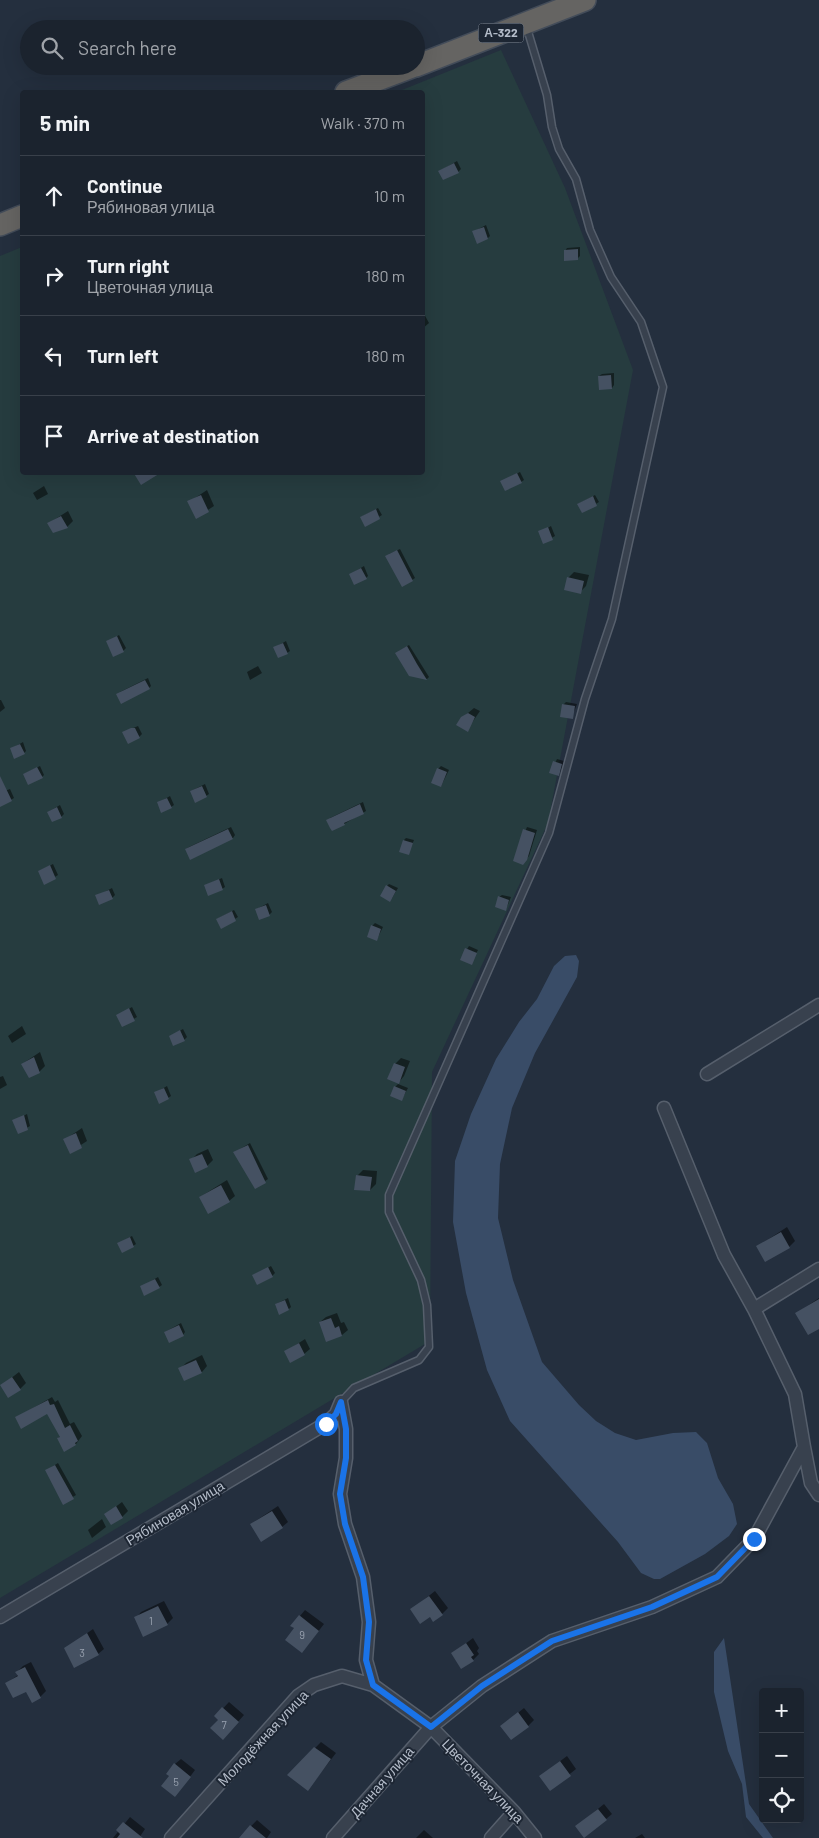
<!DOCTYPE html>
<html lang="en">
<head>
<meta charset="utf-8">
<style>
	:root { --surface:#1b232e; --page:#282f3a; --text:#f1f3f6; --muted:#a0a4aa; --line:#39404a }
	body { margin:0; font-family:Barlow,sans-serif; background:var(--page); color:var(--text) }
	.controls { position:absolute; right:15px; bottom:15px; display:grid; overflow:hidden; border-radius:5px; box-shadow:0 5px 20px #0002 }
	.controls button { width:45px; height:45px; display:grid; place-items:center; padding:0; border:0; border-bottom:1px solid var(--line); background:var(--surface); color:var(--text); font:25px sans-serif }
	.stop { position:absolute; width:15px; height:15px; margin:-11px; border:4px solid #1a73e8; border-radius:50%; background:#fff }
	.stop.end { background:#1a73e8; border-color:#fff; box-shadow:0 1px 5px #0008 }
	.list { margin:0; padding:0; list-style:none }
	h2 { display:flex; justify-content:space-between; align-items:center; height:65px; margin:0; padding:0 20px; font-size:21px }
	h2 small { font-size:16px; font-weight:400; color:var(--muted) }
	.list li { display:grid; grid-template-columns:32px 1fr auto; gap:15px; align-items:center; box-sizing:border-box; height:80px; padding:0 20px; border-top:1px solid var(--line) }
	.list b { display:block; font-size:19px; white-space:nowrap }
	.list p { margin:0; font-size:16px; white-space:nowrap; color:var(--muted) }
	.list em { font-size:16px; font-style:normal; color:var(--muted) }
	.icon { flex:none; width:28px; height:28px; fill:none; stroke:currentColor; stroke-width:2; stroke-linecap:round; stroke-linejoin:round }
	.map { position:relative; flex:none; width:819px; height:1838px; overflow:hidden }
	.search { position:absolute; background:var(--surface); box-shadow:0 5px 20px #0002; left:20px; top:20px; width:405px; height:55px; display:flex; align-items:center; gap:12px; box-sizing:border-box; padding:0 18px; border-radius:28px; color:var(--muted); font-size:19px }
	.panel { position:absolute; background:var(--surface); box-shadow:0 5px 20px #0002; left:20px; top:90px; width:405px; height:385px; border-radius:5px }
	.map>svg:first-child { display:block }
	.green { fill:#263c3f }
	.water { fill:#394c67 }
	.shadow { fill:#0007 }
	.building { fill:#455162 }
	.lines { fill:none; stroke-linecap:round; stroke-linejoin:round }
	.service-casing { stroke:#565f6c; stroke-width:9 }
	.minor-casing { stroke:#565f6c; stroke-width:15 }
	.trunk-casing { stroke:#434c59; stroke-width:24 }
	.service { stroke:#38414e; stroke-width:6 }
	.minor { stroke:#38414e; stroke-width:12 }
	.trunk { stroke:#656462; stroke-width:21 }
	.route { stroke:#1a73e8; stroke-width:6 }
	.labels { text-anchor:middle; stroke-width:4; stroke-linejoin:round; paint-order:stroke }
	.number-label { font-size:11px; fill:#98a1af }
	.shield { fill:#1d2633; stroke:#878f9c; stroke-width:1 }
	.shield-label { font-size:12px; font-weight:bold; fill:#b4bcc9 }
	.street-label { font-size:14px; fill:#b4bcc9; stroke:#1d2633 }
</style>
</head>
<body>
<div class="map">
<svg width="819" height="1838" viewBox="0 0 819 1838">
	<rect width="100%" height="100%" fill="#242f3e"/>
	<path class="green" d="M 501,50 L 565,188 L 633,370 L 548,823 L 432,1072 L 430,1341 L 0,1598 L 0,256 L 22,247 L 22,472 L 422,472 L 422,92 L 397,92 Z"/>
	<path class="water" d="M 576,955 L 579,961 L 577,977 L 535,1053 L 512,1108 L 500,1164 L 498,1218 L 513,1280 L 542,1362 L 579,1405 L 596,1421 L 615,1433 L 636,1440 L 673,1433 L 696,1432 L 707,1443 L 718,1478 L 733,1504 L 737,1524 L 729,1536 L 705,1554 L 660,1579 L 654,1579 L 641,1573 L 618,1542 L 510,1421 L 487,1370 L 466,1293 L 453,1222 L 455,1161 L 471,1114 L 496,1059 L 519,1022 L 537,999 L 554,966 L 565,956 Z
		M 724,1638 L 749,1804 L 773,1838 L 763,1838 L 746,1817 L 742,1784 L 728,1751 L 714,1692 L 714,1652 Z"/>
	<path class="shadow" d="M 457,161 L 461,169 L 458,172 L 440,171 Z
		M 486,225 L 490,236 L 488,238 L 473,232 Z
		M 580,247 L 580,256 L 578,258 L 565,251 L 567,248 Z
		M 423,312 L 429,323 L 422,329 L 422,312 Z
		M 614,373 L 614,385 L 612,388 L 600,388 L 599,376 L 602,374 Z
		M 520,472 L 524,480 L 521,482 L 502,481 Z
		M 44,486 L 48,494 L 37,500 L 33,493 Z
		M 207,490 L 214,506 L 197,517 L 189,502 Z
		M 595,495 L 599,502 L 582,512 L 578,504 Z
		M 378,508 L 382,515 L 365,525 L 361,517 Z
		M 68,511 L 73,521 L 67,527 L 54,532 L 49,523 Z
		M 551,526 L 555,536 L 544,542 L 540,532 Z
		M 400,549 L 415,578 L 412,580 L 389,554 Z
		M 364,566 L 368,576 L 366,578 L 351,574 Z
		M 574,572 L 589,575 L 586,586 L 580,592 L 568,578 Z
		M 119,635 L 126,648 L 123,651 L 108,642 Z
		M 286,641 L 290,651 L 287,653 L 274,648 Z
		M 409,645 L 429,677 L 427,679 L 409,674 L 399,651 Z
		M 258,666 L 262,673 L 250,680 L 247,672 Z
		M 148,678 L 151,686 L 149,688 L 120,692 Z
		M 1,700 L 5,708 L 0,712 L 0,700 Z
		M 566,702 L 577,704 L 572,717 L 563,705 Z
		M 474,708 L 480,711 L 467,730 L 462,718 Z
		M 138,726 L 142,734 L 139,737 L 124,732 Z
		M 23,742 L 26,751 L 24,753 L 11,749 Z
		M 557,759 L 564,761 L 559,775 L 551,772 Z
		M 40,766 L 44,775 L 42,777 L 24,774 Z
		M 441,766 L 449,770 L 441,786 L 438,769 Z
		M 205,784 L 209,794 L 206,796 L 191,791 Z
		M 10,789 L 14,798 L 0,806 L 0,793 Z
		M 170,796 L 174,805 L 171,807 L 158,803 Z
		M 363,802 L 366,811 L 344,824 L 330,818 Z
		M 60,805 L 64,814 L 61,817 L 48,812 Z
		M 231,827 L 235,835 L 233,838 L 190,858 L 186,849 L 189,847 Z
		M 527,827 L 537,830 L 529,856 L 522,863 L 514,860 Z
		M 406,838 L 414,840 L 408,854 L 404,840 Z
		M 53,864 L 58,875 L 45,883 L 39,871 Z
		M 222,878 L 225,887 L 222,889 L 206,885 Z
		M 389,884 L 398,888 L 392,898 L 387,886 Z
		M 112,888 L 115,895 L 112,898 L 97,896 Z
		M 502,895 L 511,897 L 506,909 L 499,897 Z
		M 268,903 L 272,912 L 269,915 L 257,909 Z
		M 234,910 L 238,917 L 221,927 L 217,919 Z
		M 375,923 L 383,927 L 377,939 L 372,926 Z
		M 469,946 L 478,950 L 471,963 L 461,959 Z
		M 132,1007 L 137,1017 L 123,1025 L 118,1015 Z
		M 22,1026 L 26,1034 L 12,1043 L 8,1036 Z
		M 183,1029 L 187,1037 L 184,1040 L 170,1036 Z
		M 40,1052 L 45,1066 L 39,1072 L 22,1064 Z
		M 401,1058 L 410,1061 L 404,1076 L 399,1082 L 395,1064 Z
		M 3,1076 L 7,1085 L 0,1089 L 0,1077 Z
		M 398,1084 L 408,1088 L 402,1099 L 395,1087 Z
		M 167,1086 L 171,1096 L 168,1098 L 155,1093 Z
		M 27,1114 L 30,1126 L 18,1133 L 14,1121 Z
		M 82,1128 L 87,1141 L 70,1152 L 64,1140 Z
		M 250,1143 L 268,1179 L 255,1188 L 235,1152 Z
		M 208,1149 L 213,1160 L 207,1166 L 191,1160 L 197,1154 Z
		M 363,1170 L 377,1171 L 376,1184 L 370,1190 L 357,1176 Z
		M 227,1180 L 235,1196 L 229,1201 L 200,1197 Z
		M 787,1227 L 795,1241 L 789,1247 L 758,1246 Z
		M 132,1236 L 136,1244 L 133,1246 L 119,1243 Z
		M 271,1266 L 275,1273 L 272,1276 L 254,1275 Z
		M 158,1277 L 162,1285 L 159,1287 L 141,1287 Z
		M 288,1298 L 291,1307 L 289,1309 L 276,1304 Z
		M 819,1298 L 819,1327 L 797,1313 Z
		M 337,1313 L 341,1323 L 344,1322 L 348,1330 L 342,1335 L 320,1322 L 326,1317 Z
		M 181,1323 L 185,1332 L 183,1335 L 165,1332 Z
		M 305,1339 L 310,1349 L 304,1354 L 285,1352 Z
		M 202,1355 L 207,1366 L 202,1372 L 185,1379 L 180,1369 L 186,1363 Z
		M 19,1372 L 26,1383 L 20,1389 L 1,1386 Z
		M 52,1397 L 55,1402 L 58,1400 L 70,1424 L 74,1422 L 82,1436 L 76,1444 L 64,1450 L 58,1438 L 61,1436 L 48,1412 L 16,1418 Z
		M 58,1463 L 76,1495 L 63,1503 L 47,1470 Z
		M 122,1502 L 128,1511 L 122,1517 L 106,1514 Z
		M 278,1506 L 288,1522 L 282,1527 L 251,1524 Z
		M 102,1519 L 106,1527 L 92,1538 L 88,1530 Z
		M 435,1591 L 448,1608 L 442,1614 L 430,1615 L 411,1610 Z
		M 164,1601 L 173,1618 L 167,1624 L 136,1618 L 141,1612 Z
		M 305,1610 L 324,1624 L 307,1646 L 296,1628 L 300,1616 Z
		M 93,1629 L 104,1649 L 98,1654 L 66,1648 Z
		M 473,1638 L 479,1648 L 477,1651 L 479,1654 L 473,1660 L 453,1653 Z
		M 31,1662 L 46,1691 L 40,1697 L 7,1683 L 18,1675 L 17,1672 L 23,1666 Z
		M 229,1702 L 244,1715 L 229,1732 L 216,1716 Z
		M 524,1708 L 534,1720 L 528,1726 L 502,1726 Z
		M 321,1742 L 336,1753 L 313,1783 L 289,1775 Z
		M 567,1756 L 576,1769 L 551,1789 L 547,1771 Z
		M 181,1759 L 195,1770 L 180,1790 L 171,1776 L 175,1764 Z
		M 604,1804 L 612,1814 L 606,1819 L 577,1826 Z
		M 130,1817 L 145,1829 L 139,1838 L 113,1838 Z
		M 257,1820 L 271,1832 L 267,1838 L 240,1838 Z
		M 424,1830 L 433,1838 L 416,1838 Z
		M 642,1834 L 645,1838 L 635,1838 Z"/>
	<path class="building" d="M 454,163 L 459,173 L 443,180 L 438,171 Z
		M 484,227 L 488,239 L 477,244 L 472,231 Z
		M 578,249 L 578,260 L 564,261 L 564,250 Z
		M 611,375 L 612,389 L 599,390 L 598,376 Z
		M 133,472 L 162,472 L 141,485 Z
		M 517,473 L 522,483 L 505,491 L 500,481 Z
		M 201,495 L 209,512 L 196,519 L 187,501 Z
		M 593,496 L 597,506 L 582,513 L 577,504 Z
		M 376,509 L 380,519 L 365,527 L 360,517 Z
		M 61,516 L 68,528 L 53,533 L 47,523 Z
		M 548,527 L 553,540 L 543,544 L 538,531 Z
		M 397,550 L 413,581 L 402,587 L 385,556 Z
		M 361,568 L 367,579 L 354,585 L 349,574 Z
		M 567,577 L 584,581 L 581,594 L 564,590 Z
		M 117,636 L 124,652 L 113,657 L 106,641 Z
		M 283,643 L 288,654 L 278,658 L 273,647 Z
		M 407,646 L 417,664 L 427,680 L 409,676 L 395,653 Z
		M 145,680 L 150,689 L 121,704 L 116,694 Z
		M 562,704 L 575,706 L 573,719 L 560,717 Z
		M 468,713 L 475,717 L 468,732 L 456,725 L 461,717 Z
		M 131,728 L 135,728 L 140,738 L 128,744 L 122,732 Z
		M 20,744 L 25,754 L 14,759 L 10,748 Z
		M 553,761 L 562,764 L 559,776 L 549,773 Z
		M 37,767 L 43,778 L 28,785 L 23,774 Z
		M 437,768 L 447,772 L 441,787 L 431,783 Z
		M 0,776 L 12,801 L 0,807 Z
		M 202,786 L 207,797 L 195,803 L 190,791 Z
		M 167,798 L 172,808 L 161,813 L 157,802 Z
		M 360,804 L 364,814 L 344,823 L 345,825 L 332,831 L 330,828 L 326,820 Z
		M 57,807 L 62,818 L 52,822 L 47,812 Z
		M 228,829 L 233,839 L 190,860 L 185,849 Z
		M 523,829 L 535,833 L 527,860 L 523,865 L 513,861 Z
		M 403,840 L 413,843 L 409,855 L 399,852 Z
		M 50,865 L 56,879 L 44,885 L 38,871 Z
		M 219,879 L 223,890 L 208,896 L 204,885 Z
		M 386,885 L 396,891 L 390,902 L 380,896 Z
		M 109,890 L 113,899 L 99,905 L 95,895 Z
		M 498,896 L 509,900 L 506,911 L 495,907 Z
		M 266,905 L 270,916 L 259,920 L 255,909 Z
		M 232,911 L 236,921 L 221,929 L 216,919 Z
		M 371,925 L 381,929 L 377,941 L 367,937 Z
		M 465,948 L 477,953 L 472,965 L 460,960 Z
		M 129,1008 L 135,1021 L 122,1027 L 116,1015 Z
		M 180,1030 L 185,1041 L 173,1046 L 169,1036 Z
		M 34,1057 L 40,1073 L 29,1078 L 21,1064 Z
		M 394,1063 L 405,1067 L 399,1084 L 387,1079 Z
		M 394,1086 L 406,1091 L 402,1101 L 390,1096 Z
		M 164,1088 L 169,1099 L 159,1104 L 154,1092 Z
		M 24,1115 L 28,1130 L 18,1134 L 12,1120 Z
		M 76,1133 L 82,1148 L 70,1154 L 63,1139 Z
		M 248,1145 L 266,1183 L 255,1189 L 233,1152 Z
		M 202,1154 L 208,1167 L 195,1173 L 189,1159 Z
		M 356,1175 L 372,1177 L 370,1191 L 354,1190 Z
		M 221,1185 L 230,1202 L 208,1214 L 199,1197 Z
		M 781,1232 L 790,1248 L 765,1262 L 756,1246 Z
		M 130,1237 L 134,1247 L 122,1253 L 117,1243 Z
		M 268,1267 L 273,1277 L 257,1285 L 252,1275 Z
		M 155,1279 L 160,1288 L 144,1296 L 140,1286 Z
		M 819,1299 L 819,1329 L 808,1335 L 795,1313 Z
		M 285,1300 L 289,1310 L 279,1315 L 275,1304 Z
		M 331,1318 L 335,1328 L 339,1326 L 342,1336 L 326,1342 L 319,1322 Z
		M 179,1325 L 184,1336 L 169,1343 L 164,1332 Z
		M 299,1343 L 305,1355 L 290,1363 L 284,1351 Z
		M 196,1360 L 202,1373 L 184,1381 L 178,1368 Z
		M 12,1377 L 21,1390 L 8,1398 L 0,1385 Z
		M 48,1400 L 50,1405 L 54,1404 L 65,1428 L 70,1425 L 78,1441 L 75,1443 L 76,1445 L 64,1452 L 57,1438 L 60,1437 L 47,1414 L 21,1429 L 15,1417 Z
		M 55,1465 L 74,1499 L 63,1505 L 45,1470 Z
		M 116,1506 L 123,1518 L 111,1525 L 104,1514 Z
		M 272,1511 L 283,1528 L 261,1542 L 250,1524 Z
		M 429,1596 L 443,1615 L 433,1622 L 430,1617 L 420,1624 L 410,1609 Z
		M 158,1606 L 168,1625 L 143,1637 L 134,1617 Z
		M 299,1615 L 319,1631 L 302,1653 L 285,1640 L 294,1628 L 290,1626 Z
		M 87,1633 L 99,1655 L 74,1668 L 64,1648 Z
		M 466,1643 L 474,1655 L 471,1657 L 474,1661 L 461,1669 L 451,1653 Z
		M 25,1667 L 41,1698 L 32,1703 L 26,1692 L 13,1698 L 5,1683 L 18,1676 L 15,1672 Z
		M 222,1707 L 239,1722 L 223,1740 L 210,1728 L 218,1720 L 214,1716 Z
		M 518,1712 L 529,1727 L 511,1740 L 500,1726 Z
		M 314,1747 L 331,1759 L 308,1791 L 287,1775 Z
		M 560,1761 L 571,1776 L 550,1791 L 539,1776 Z
		M 174,1763 L 191,1777 L 175,1797 L 161,1786 L 169,1776 L 166,1774 Z
		M 598,1809 L 607,1820 L 584,1838 L 575,1826 Z
		M 123,1822 L 143,1838 L 117,1838 L 120,1834 L 116,1830 Z
		M 250,1825 L 266,1838 L 239,1838 Z"/>
	<g class="lines">
		<g class="service-casing">
			<path id="service" d="M 341,1402 L 354,1388 L 419,1360 L 429,1347 L 427,1305 L 421,1280 L 389,1212 L 389,1195 L 549,833 L 585,699 L 612,619 L 663,387 L 641,322 L 611,277 L 590,230 L 576,179 L 559,149 L 552,127 L 547,95 L 526,25"/>
		</g>
		<g class="minor-casing">
			<path id="minor" d="M 707,1074 L 819,1005
				M 754,1309 L 819,1269
				M 341,1402 L 346,1429 L 346,1458 L 340,1494 L 345,1524 L 363,1577 L 369,1622 L 366,1660 L 373,1685 L 431,1727 L 514,1812 L 535,1838
				M 804,1447 L 811,1483 L 819,1495
				M 0,1617 L 325,1424 L 336,1414 L 341,1402
				M 171,1838 L 298,1696 L 314,1685 L 342,1676 L 373,1685
				M 333,1838 L 431,1727 L 482,1686 L 552,1641 L 652,1607 L 717,1577 L 754,1539 L 804,1447 L 795,1394 L 754,1309 L 724,1255 L 664,1108
				M 491,1838 L 514,1812"/>
		</g>
		<g class="trunk-casing">
			<path id="trunk" d="M 416,66 L 585,0
				M 346,92 L 415,66
				M 0,225 L 22,216"/>
		</g>
		<use href="#service" class="service"/>
		<use href="#minor" class="minor"/>
		<use href="#trunk" class="trunk"/>
	</g>
	<g class="lines">
		<path class="route" d="M 326,1424 L 336,1414 L 341,1402 L 346,1429 L 346,1458 L 340,1494 L 345,1524 L 363,1577 L 369,1622 L 366,1660 L 373,1685 L 431,1727 L 482,1686 L 552,1641 L 652,1607 L 717,1577 L 754,1539"/>
	</g>
	<g class="labels">
		<g class="number-label">
			<text x="151" y="1625">1</text>
			<text x="302" y="1639">9</text>
			<text x="82" y="1657">3</text>
			<text x="224" y="1729">7</text>
			<text x="176" y="1786">5</text>
		</g>
		<rect class="shield" x="478.5" y="23.5" width="45" height="19" rx="4"/>
		<g class="shield-label">
			<text x="501" y="37">А-322</text>
		</g>
		<g class="street-label">
			<text transform="translate(175 1513) rotate(-31)" y="5">Рябиновая улица</text>
			<text transform="translate(263 1738) rotate(-47)" y="5">Молодёжная улица</text>
			<text transform="translate(483 1781) rotate(46)" y="5">Цветочная улица</text>
			<text transform="translate(382 1782) rotate(-49)" y="5">Дачная улица</text>
		</g>
	</g>
</svg>
<div class="controls">
<button>+</button>
<button>−</button>
<button><svg class="icon" aria-label="locate" viewBox="0 0 24 24"><circle cx="12" cy="12" r="6"/><path d="M12 2v4M12 18v4M2 12h4M18 12h4"/></svg></button>
</div>
<div class="stop" style="left:326px;top:1424px"></div>
<div class="stop end" style="left:754px;top:1539px"></div>
<div class="search"><svg class="icon" aria-label="search" viewBox="0 0 24 24"><circle cx="10" cy="10" r="6"/><path d="M15 15l6 6"/></svg>Search here</div>
<section class="panel">
<h2>5 min<small>Walk · 370 m</small></h2>
<ul class="list">
<li><svg class="icon" aria-label="ahead" viewBox="0 0 24 24"><path d="M12 20V5M6 11l6-6 6 6"/></svg><div><b>Continue</b><p>Рябиновая улица</p></div><em>10 m</em></li>
<li><svg class="icon" aria-label="right" viewBox="0 0 24 24"><path d="M7 20v-9h11M14 6l5 5-5 5"/></svg><div><b>Turn right</b><p>Цветочная улица</p></div><em>180 m</em></li>
<li><svg class="icon" aria-label="left" viewBox="0 0 24 24"><path d="M17 20v-9H6M10 6l-5 5 5 5"/></svg><div><b>Turn left</b></div><em>180 m</em></li>
<li><svg class="icon" aria-label="arrive" viewBox="0 0 24 24"><path d="M6 21V4h12l-3 4 3 4H6"/></svg><div><b>Arrive at destination</b></div></li>
</ul>
</section>
</div>
</body>
</html>
